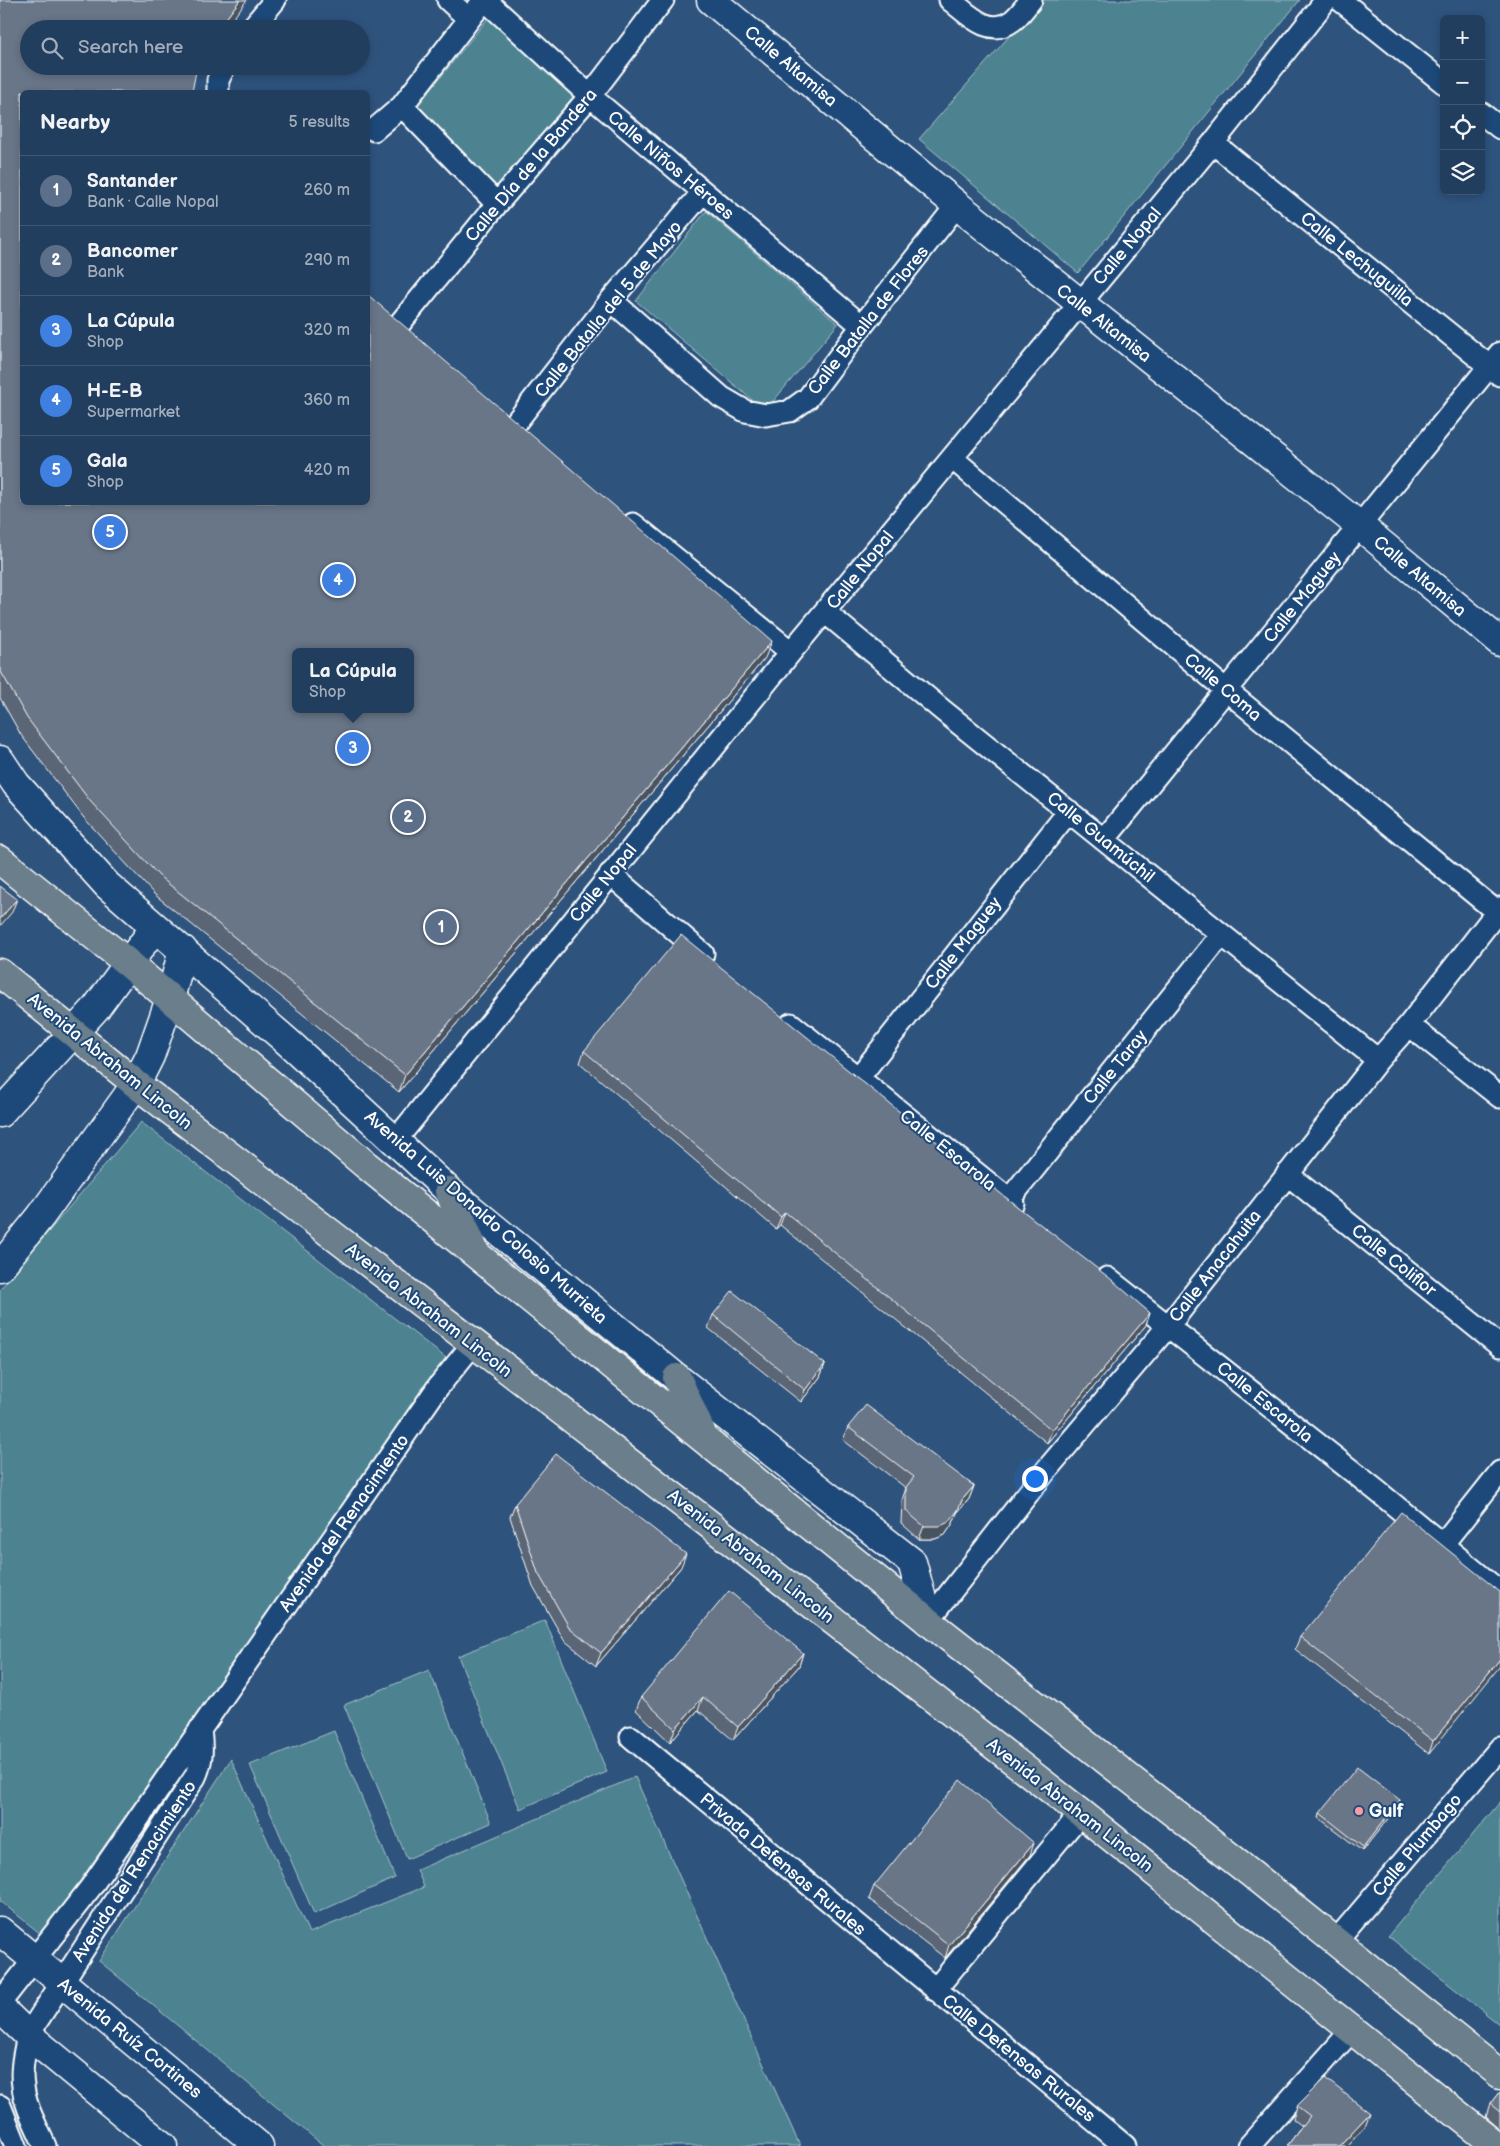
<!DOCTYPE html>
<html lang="en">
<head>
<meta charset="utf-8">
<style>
	:root { --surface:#223e5e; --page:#2e4967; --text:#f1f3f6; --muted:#a2aebc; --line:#3f5773; --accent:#ff9aa2 }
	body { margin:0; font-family:"Balsamiq Sans",sans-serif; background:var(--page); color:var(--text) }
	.controls { position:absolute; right:15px; top:15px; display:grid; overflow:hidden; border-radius:8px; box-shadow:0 2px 8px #0003 }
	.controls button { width:45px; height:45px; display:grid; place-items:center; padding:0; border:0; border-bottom:1px solid var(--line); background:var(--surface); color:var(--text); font:25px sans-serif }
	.you { position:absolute; left:1034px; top:1478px; width:18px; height:18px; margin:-12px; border:4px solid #fff; border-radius:50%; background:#1a73e8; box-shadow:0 0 0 8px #1a73e833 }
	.badge { display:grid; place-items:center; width:32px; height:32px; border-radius:50%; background:var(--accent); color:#fff; font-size:16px; font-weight:700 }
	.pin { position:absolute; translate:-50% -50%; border:2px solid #fff; box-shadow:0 1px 5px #0006 }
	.popup { position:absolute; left:292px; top:648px; width:122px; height:65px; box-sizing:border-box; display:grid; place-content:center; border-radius:8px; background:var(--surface); filter:drop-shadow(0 1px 4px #0005); font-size:16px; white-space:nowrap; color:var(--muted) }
	.popup b { font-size:19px; color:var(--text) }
	.popup::after { content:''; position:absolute; left:50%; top:100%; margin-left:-10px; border:10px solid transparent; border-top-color:var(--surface) }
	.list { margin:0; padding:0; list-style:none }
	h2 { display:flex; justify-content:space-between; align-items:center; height:65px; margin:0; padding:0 20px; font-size:21px }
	h2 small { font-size:16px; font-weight:400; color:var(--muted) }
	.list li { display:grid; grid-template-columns:32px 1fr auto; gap:15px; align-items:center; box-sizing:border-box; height:70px; padding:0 20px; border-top:1px solid var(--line) }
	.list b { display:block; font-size:19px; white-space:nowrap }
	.list p { margin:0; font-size:16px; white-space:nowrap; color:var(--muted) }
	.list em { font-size:16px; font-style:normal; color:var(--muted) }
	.icon { flex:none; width:28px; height:28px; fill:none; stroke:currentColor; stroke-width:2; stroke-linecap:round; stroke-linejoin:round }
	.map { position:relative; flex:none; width:1500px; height:2146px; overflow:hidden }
	.search { position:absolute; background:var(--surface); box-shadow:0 2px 8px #0003; left:20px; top:20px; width:350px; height:55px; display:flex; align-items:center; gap:12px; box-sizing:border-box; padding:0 18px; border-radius:28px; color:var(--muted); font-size:19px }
	.panel { position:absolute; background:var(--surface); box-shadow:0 2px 8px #0003; left:20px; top:90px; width:350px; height:415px; border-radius:8px }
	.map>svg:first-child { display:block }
	.green { fill:#4e8390; stroke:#a6c1c8 }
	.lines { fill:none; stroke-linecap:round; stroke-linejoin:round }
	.street-casing { stroke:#fff; stroke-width:25 }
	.secondary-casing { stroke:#fff; stroke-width:31 }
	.primary-casing { stroke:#fff; stroke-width:31 }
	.street { stroke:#1f4a7a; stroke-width:21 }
	.secondary { stroke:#1f4a7a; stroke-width:28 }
	.primary { stroke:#6b7e8b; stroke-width:28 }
	.wall { fill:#5a6575; stroke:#fff }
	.shaded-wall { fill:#4a535f; stroke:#fff }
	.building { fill:#697688; stroke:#fff; fill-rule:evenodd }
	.poi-dot { fill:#ff9aa2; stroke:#1f4a7a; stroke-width:2 }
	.labels { text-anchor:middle; stroke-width:4; stroke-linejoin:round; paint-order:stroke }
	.street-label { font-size:18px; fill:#fff; stroke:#1f4a7a }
	.poi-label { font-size:18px; font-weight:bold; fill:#fff; stroke:#1f4a7a; text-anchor:start }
</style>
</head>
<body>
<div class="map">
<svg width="1500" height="2146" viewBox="0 0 1500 2146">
	<rect width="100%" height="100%" fill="#2e537d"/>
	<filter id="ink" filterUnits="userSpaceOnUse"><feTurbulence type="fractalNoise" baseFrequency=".02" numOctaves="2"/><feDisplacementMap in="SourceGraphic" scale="10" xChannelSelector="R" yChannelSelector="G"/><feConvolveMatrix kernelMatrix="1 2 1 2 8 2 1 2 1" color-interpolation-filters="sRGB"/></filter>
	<g filter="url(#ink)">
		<path class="green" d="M 1041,0 L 1300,0 L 1078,273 L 919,139 Z
			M 489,17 L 574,96 L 496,188 L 418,105 Z
			M 706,211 L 838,324 L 765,411 L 636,301 Z
			M 141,1122 L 446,1358 L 42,1935 L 0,1901 L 0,1289 Z
			M 545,1620 L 607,1772 L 520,1809 L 458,1656 Z
			M 429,1670 L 491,1823 L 407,1859 L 344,1705 Z
			M 334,1731 L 395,1878 L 314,1914 L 250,1765 Z
			M 231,1759 L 309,1933 L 424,1887 L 417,1870 L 635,1777 L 800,2146 L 324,2146 L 99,1961 Z
			M 1500,1802 L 1500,2025 L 1388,1936 Z"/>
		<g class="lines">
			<g class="street-casing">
				<path id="street" d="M 448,0 L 469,19
					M 485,0 L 590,96 L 862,326
					M 950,0 C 968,14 989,38 1012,21 C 1019,16 1025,7 1031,0
					M 1340,0 L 1444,83
					M 251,29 L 275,0
					M 218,92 L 218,80 L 225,66
					M 402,106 L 497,204
					M 1481,113 L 1500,128
					M 374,130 L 402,106 L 484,0
					M 1213,143 L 1500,375
					M 611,300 L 721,397 L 745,411 L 766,415 L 790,411 L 808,398 L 862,326 L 957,205
					M 397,327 L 497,204 L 590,96 L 663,0
					M 513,426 L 611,300 L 703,192
					M 952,458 L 1226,690 L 1497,912
					M 633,524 L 791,652
					M 825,612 L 941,709 L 1378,1060
					M 1104,840 L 1500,353
					M 610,874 L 703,954
					M 791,1024 L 1013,1203
					M 1409,1025 L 1500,1097
					M 859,1077 L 1069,811
					M 395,1141 L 791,652 L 1213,143 L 1326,0
					M 1287,1174 L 1500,1346
					M 1009,1200 L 1221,935
					M 1107,1278 L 1376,1490 L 1500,1592
					M 1442,1545 L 1500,1472
					M 928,1621 L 1048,1468 L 1169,1325 L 1378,1060 L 1409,1025 L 1500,908
					M 631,1737 L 1125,2146
					M 1335,1942 L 1500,1748
					M 935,1990 L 1081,1813
					M 0,2003 L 91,1887 L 438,1387 L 473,1344
					M 0,2106 L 16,2146
					M 45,2146 C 37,2127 25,2107 23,2086 C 20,2069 25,2051 28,2035 L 195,1777 C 203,1760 202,1747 200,1729
					M 1249,2146 L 1352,2030"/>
			</g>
			<g class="secondary-casing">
				<path id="secondary" d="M 711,0 L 957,205 L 1360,526 L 1500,642
					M 0,760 L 16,784 L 107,885 L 289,1043 L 449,1191 L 677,1378 L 912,1562 L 928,1621
					M 0,1113 L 96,1008 L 155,927
					M 0,1267 L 41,1216 L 136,1084 L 150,1056 L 170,999 L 183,950
					M 0,1931 L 259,2146
					M 0,2008 L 28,2035 L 163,2146"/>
			</g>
			<g class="primary-casing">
				<path id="primary" d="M 0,860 L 128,963 L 366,1165 L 928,1621 L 1252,1874 L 1500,2074
					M 0,973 L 136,1084 L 709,1524 L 1081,1813 L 1497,2146
					M 449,1191 L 474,1250
					M 677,1378 L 702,1434"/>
			</g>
			<use href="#street" class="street"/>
			<use href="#secondary" class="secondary"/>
			<use href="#primary" class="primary"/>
		</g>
		<path class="wall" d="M 0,0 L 22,92 L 765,658 L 399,1092 L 154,894 L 84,818 L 21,735 L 0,698 Z
			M 584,1051 L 1005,1197 L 1150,1313 L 1146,1325 L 1047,1443 L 780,1225 L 776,1229 L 580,1063 Z
			M 713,1315 L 825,1364 L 820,1377 L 801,1402 L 708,1328 Z
			M 848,1427 L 974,1486 L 969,1499 L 957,1513 L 953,1523 L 945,1535 L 935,1539 L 919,1539 L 901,1523 L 902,1500 L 906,1488 L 843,1440 Z
			M 515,1504 L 681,1567 L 596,1666 L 564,1640 L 533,1586 L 510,1517 Z
			M 1500,1592 L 1429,1754 L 1295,1649 L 1300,1637 Z
			M 803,1653 L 799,1666 L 733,1740 L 698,1710 L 670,1742 L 636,1710 L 641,1697 Z
			M 1399,1805 L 1362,1851 L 1319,1818 L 1320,1813 Z
			M 1030,1855 L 945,1958 L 869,1899 L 874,1886 Z
			M 1500,2091 L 1500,2129 L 1486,2117 L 1490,2104 Z
			M 1297,2106 L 1365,2126 L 1346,2146 L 1287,2146 L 1302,2126 L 1293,2119 Z"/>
		<path class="shaded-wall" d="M 240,0 L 247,0 L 225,29 L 218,29 Z
			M 772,641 L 765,658 L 399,1092 L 405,1075 Z
			M 17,899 L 12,912 L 0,926 L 0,919 Z
			M 785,1212 L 780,1225 L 776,1229 L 781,1217 Z
			M 1150,1313 L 1146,1325 L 1047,1443 L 1052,1430 Z
			M 825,1364 L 820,1377 L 801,1402 L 805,1390 Z
			M 974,1486 L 969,1499 L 957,1513 L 962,1500 Z
			M 958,1510 L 953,1523 L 945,1535 L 935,1539 L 919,1539 L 924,1526 Z
			M 686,1554 L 681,1567 L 596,1666 L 601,1653 Z
			M 803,1653 L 799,1666 L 733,1740 L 738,1727 Z
			M 1500,1659 L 1500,1666 L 1429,1754 L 1433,1741 Z
			M 703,1697 L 698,1710 L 670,1742 L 675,1729 Z
			M 1400,1800 L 1399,1805 L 1362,1851 L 1363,1847 Z
			M 1034,1843 L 1030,1855 L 945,1958 L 949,1945 Z
			M 1370,2113 L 1365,2126 L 1346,2146 L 1339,2146 Z"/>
		<path class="building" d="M 0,0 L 240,0 L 218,29 L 29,29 L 29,66 L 197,66 L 192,92 L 22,92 L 22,502 L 368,502 L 368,295 L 772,641 L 405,1075 L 160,877 L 90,801 L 27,718 L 0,670 ZM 296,652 L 410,652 L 410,709 L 296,709 Z
			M 0,886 L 17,899 L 0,919 Z
			M 681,935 L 1005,1197 L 1112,1280 L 1150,1313 L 1052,1430 L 785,1212 L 781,1217 L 584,1051 Z
			M 732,1291 L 825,1364 L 805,1390 L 713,1315 Z
			M 866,1405 L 974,1486 L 962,1500 L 958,1510 L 949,1522 L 940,1526 L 924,1526 L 906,1511 L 906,1487 L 914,1477 L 848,1427 Z
			M 556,1454 L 686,1554 L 601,1653 L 569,1627 L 538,1573 L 515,1504 Z
			M 1401,1512 L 1500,1592 L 1500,1659 L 1433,1741 L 1300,1637 Z
			M 729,1591 L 803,1653 L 738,1727 L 703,1697 L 675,1729 L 641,1697 Z
			M 1357,1767 L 1400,1800 L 1363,1847 L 1320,1813 Z
			M 960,1780 L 1034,1843 L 949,1945 L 874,1886 Z
			M 1325,2078 L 1370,2113 L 1339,2146 L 1287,2146 L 1310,2116 L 1297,2106 Z
			M 1500,2091 L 1500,2112 L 1490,2104 Z"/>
	</g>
	<circle class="poi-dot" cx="1359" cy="1811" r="5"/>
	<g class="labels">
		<g class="street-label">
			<text transform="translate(791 66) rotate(40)" y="6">Calle Altamisa</text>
			<text transform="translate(531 165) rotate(-50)" y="6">Calle Día de la Bandera</text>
			<text transform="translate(671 165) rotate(40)" y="6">Calle Niños Héroes</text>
			<text transform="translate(1127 246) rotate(-50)" y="6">Calle Nopal</text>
			<text transform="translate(1357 259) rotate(39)" y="6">Calle Lechuguilla</text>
			<text transform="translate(608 309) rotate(-51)" y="6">Calle Batalla del 5 de Mayo</text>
			<text transform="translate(868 320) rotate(-52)" y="6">Calle Batalla de Flores</text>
			<text transform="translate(1104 323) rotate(38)" y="6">Calle Altamisa</text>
			<text transform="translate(860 570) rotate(-51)" y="6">Calle Nopal</text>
			<text transform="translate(1420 576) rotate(40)" y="6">Calle Altamisa</text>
			<text transform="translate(1302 597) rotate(-51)" y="6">Calle Maguey</text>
			<text transform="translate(1223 687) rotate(40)" y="6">Calle Coma</text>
			<text transform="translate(1101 837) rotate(39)" y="6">Calle Guamúchil</text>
			<text transform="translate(603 883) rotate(-51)" y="6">Calle Nopal</text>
			<text transform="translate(963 943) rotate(-52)" y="6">Calle Maguey</text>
			<text transform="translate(110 1061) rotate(39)" y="6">Avenida Abraham Lincoln</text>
			<text transform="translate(1115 1067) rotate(-51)" y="6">Calle Taray</text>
			<text transform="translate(948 1150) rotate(39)" y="6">Calle Escarola</text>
			<text transform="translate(486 1217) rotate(41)" y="6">Avenida Luis Donaldo Colosio Murrieta</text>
			<text transform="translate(1394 1260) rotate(39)" y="6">Calle Coliflor</text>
			<text transform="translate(1215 1266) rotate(-52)" y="6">Calle Anacahuita</text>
			<text transform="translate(429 1310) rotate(38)" y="6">Avenida Abraham Lincoln</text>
			<text transform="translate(1265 1402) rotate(39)" y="6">Calle Escarola</text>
			<text transform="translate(344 1523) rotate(-55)" y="6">Avenida del Renacimiento</text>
			<text transform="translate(751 1556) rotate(38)" y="6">Avenida Abraham Lincoln</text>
			<text transform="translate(1070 1805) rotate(38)" y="6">Avenida Abraham Lincoln</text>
			<text transform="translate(1417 1845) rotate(-50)" y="6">Calle Plumbago</text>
			<text transform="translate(783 1864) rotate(40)" y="6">Privada Defensas Rurales</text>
			<text transform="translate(134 1871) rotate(-57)" y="6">Avenida del Renacimiento</text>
			<text transform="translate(130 2038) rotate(39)" y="6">Avenida Ruíz Cortines</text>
			<text transform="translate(1019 2058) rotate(39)" y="6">Calle Defensas Rurales</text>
		</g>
		<g class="poi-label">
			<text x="1369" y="1817">Gulf</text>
		</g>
	</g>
</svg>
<div class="controls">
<button>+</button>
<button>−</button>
<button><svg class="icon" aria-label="locate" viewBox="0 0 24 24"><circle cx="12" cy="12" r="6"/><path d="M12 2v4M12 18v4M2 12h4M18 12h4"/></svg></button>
<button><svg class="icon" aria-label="layers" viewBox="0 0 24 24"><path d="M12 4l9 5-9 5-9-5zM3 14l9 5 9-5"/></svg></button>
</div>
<div class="you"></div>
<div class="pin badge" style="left:441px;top:927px;background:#5c6f8a">1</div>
<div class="pin badge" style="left:408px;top:817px;background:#5c6f8a">2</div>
<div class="pin badge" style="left:353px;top:748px;background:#3f7fe0">3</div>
<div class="popup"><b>La Cúpula</b>Shop</div>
<div class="pin badge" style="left:338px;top:580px;background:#3f7fe0">4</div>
<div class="pin badge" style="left:110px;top:532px;background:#3f7fe0">5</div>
<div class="search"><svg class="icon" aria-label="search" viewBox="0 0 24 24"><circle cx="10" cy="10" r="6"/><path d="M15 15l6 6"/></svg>Search here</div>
<section class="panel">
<h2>Nearby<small>5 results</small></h2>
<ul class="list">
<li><span class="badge" style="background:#5c6f8a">1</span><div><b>Santander</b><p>Bank · Calle Nopal</p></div><em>260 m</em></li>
<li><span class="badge" style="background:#5c6f8a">2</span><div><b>Bancomer</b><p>Bank</p></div><em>290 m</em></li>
<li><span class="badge" style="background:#3f7fe0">3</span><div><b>La Cúpula</b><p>Shop</p></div><em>320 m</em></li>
<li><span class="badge" style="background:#3f7fe0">4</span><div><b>H-E-B</b><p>Supermarket</p></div><em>360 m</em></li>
<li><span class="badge" style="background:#3f7fe0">5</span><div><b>Gala</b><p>Shop</p></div><em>420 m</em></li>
</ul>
</section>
</div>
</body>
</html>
